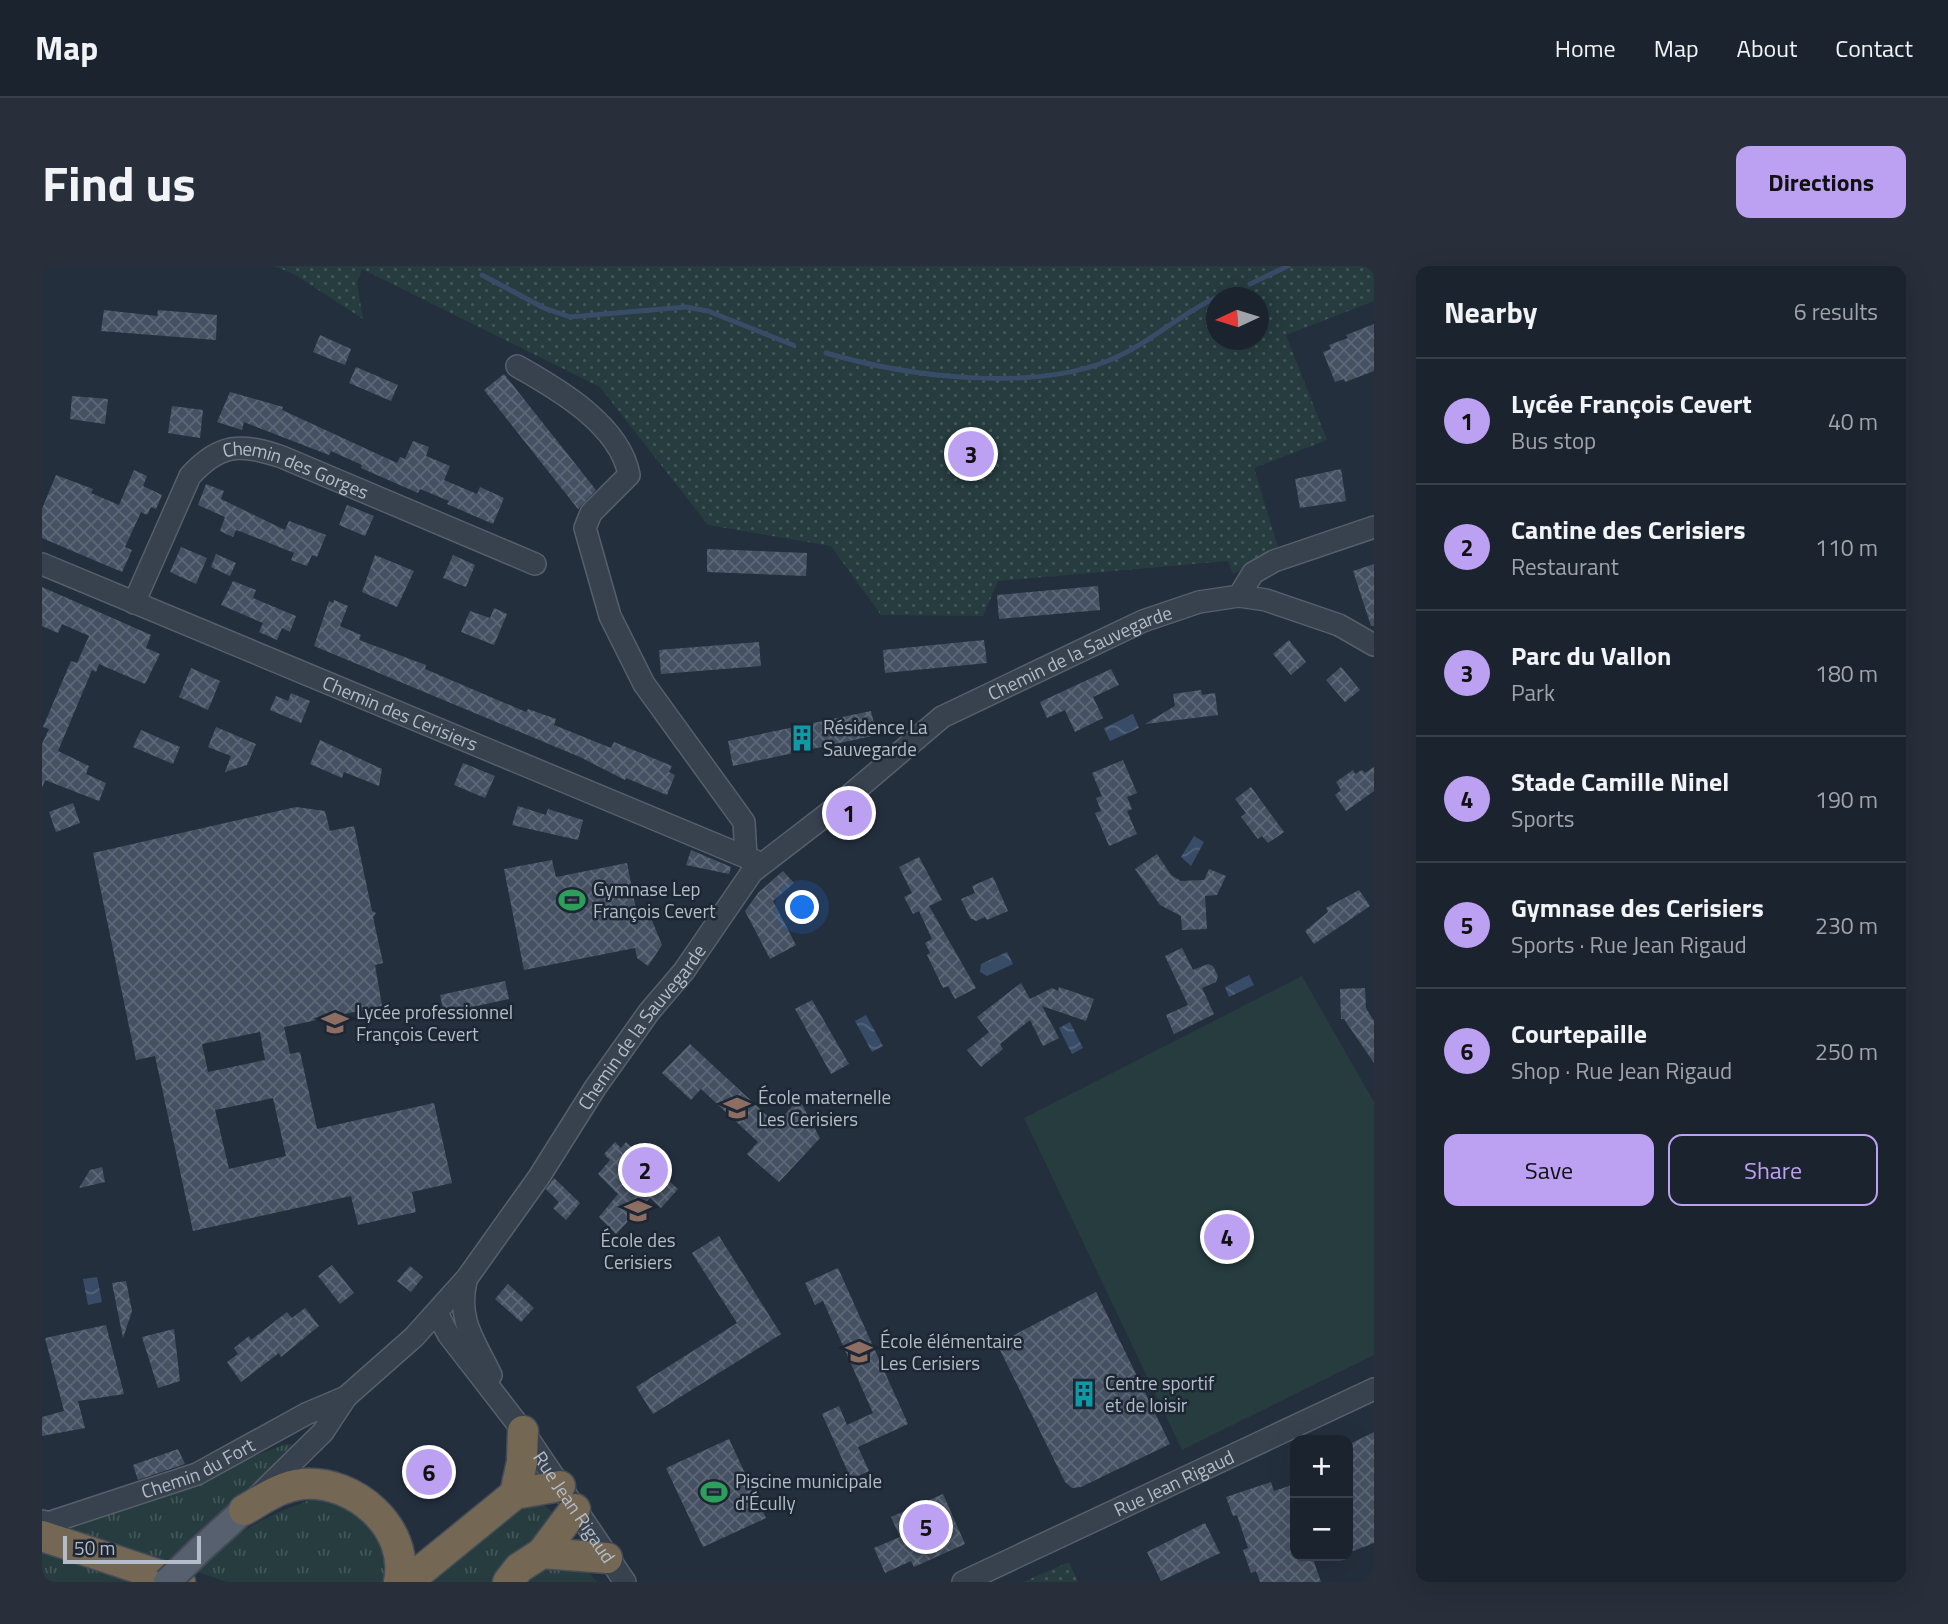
<!DOCTYPE html>
<html lang="en">
<head>
<meta charset="utf-8">
<style>
	:root { --surface:#1b232e; --page:#282f3a; --text:#f1f3f6; --muted:#a0a4aa; --line:#39404a; --accent:#bca0f2 }
	body { margin:0; font-family:"Titillium Web",sans-serif; background:var(--page); color:var(--text) }
	.controls { position:absolute; right:21px; bottom:21px; display:grid; overflow:hidden; border-radius:14px; box-shadow:0 7px 28px #0002 }
	.controls button { width:63px; height:63px; display:grid; place-items:center; padding:0; border:0; border-bottom:2px solid var(--line); background:var(--surface); color:var(--text); font:35px sans-serif }
	.compass { position:absolute; left:1164px; top:21px; width:63px; height:63px; border-radius:50%; background:var(--surface); box-shadow:0 7px 28px #0002; rotate:266deg }
	.scale { position:absolute; left:21px; bottom:18px; width:138px; box-sizing:border-box; padding-left:7px; border:4px solid #b4bcc9; border-top:0; font-size:19px; line-height:24px; white-space:nowrap; color:#b4bcc9; -webkit-text-stroke:5px #1d2633; paint-order:stroke }
	.you { position:absolute; left:761px; top:642px; width:24px; height:24px; margin:-18px; border:5px solid #fff; border-radius:50%; background:#1a73e8; box-shadow:0 0 0 10px #1a73e833 }
	.badge { display:grid; place-items:center; width:46px; height:46px; border-radius:50%; background:var(--accent); color:#111; font-size:23px; font-weight:700 }
	.pin { position:absolute; translate:-50% -50%; border:4px solid #fff; box-shadow:0 2px 7px #0006 }
	.list { margin:0; padding:0; list-style:none }
	h2 { display:flex; justify-content:space-between; align-items:center; height:91px; margin:0; padding:0 28px; font-size:30px }
	h2 small { font-size:23px; font-weight:400; color:var(--muted) }
	.list li { display:grid; grid-template-columns:46px 1fr auto; gap:21px; align-items:center; box-sizing:border-box; height:126px; padding:0 28px; border-top:2px solid var(--line) }
	.list b { display:block; font-size:26px; white-space:nowrap }
	.list p { margin:0; font-size:23px; white-space:nowrap; color:var(--muted) }
	.list em { font-size:23px; font-style:normal; color:var(--muted) }
	.actions { display:flex; gap:14px; padding:21px 28px }
	.actions a { flex:1; padding:16px 0; border:2px solid var(--accent); border-radius:14px; text-align:center; font-size:24px; color:var(--accent) }
	.actions .main { background:var(--accent); color:#111 }
	.map { position:relative; flex:none; width:1332px; height:1316px; overflow:hidden; border-radius:14px }
	header { display:flex; align-items:center; gap:42px; box-sizing:border-box; height:98px; padding:0 35px; background:var(--surface); border-bottom:2px solid var(--line) }
	header strong { font-size:33px }
	nav { display:flex; gap:38px; margin-inline-start:auto; font-size:24px }
	.intro { display:flex; align-items:center; justify-content:space-between; box-sizing:border-box; height:168px; padding:0 42px }
	h1 { margin:0; font-size:49px }
	.button { padding:18px 32px; border-radius:14px; background:var(--accent); color:#111; font-size:24px; font-weight:700 }
	main { display:flex; gap:42px; padding:0 42px }
	aside { flex:1; background:var(--surface); border-radius:14px; box-shadow:0 7px 28px #0002 }
	.map>svg:first-child { display:block }
	.grass { fill:url(#grass-tufts) }
	.park { fill:url(#park-dots); fill-rule:evenodd }
	.pitch { fill:#263c3f }
	.water { fill:url(#water-waves) }
	.lines { fill:none; stroke-linecap:round; stroke-linejoin:round }
	.stream { stroke:#394c67; stroke-width:5 }
	.building { fill:url(#building-cross-hatch); fill-rule:evenodd }
	.minor-casing { stroke:#565f6c; stroke-width:24 }
	.major-casing { stroke:#414a57; stroke-width:30 }
	.highway-casing { stroke:#434c59; stroke-width:33 }
	.minor { stroke:#38414e; stroke-width:21 }
	.major { stroke:#56606e; stroke-width:26 }
	.highway { stroke:#746855; stroke-width:30 }
	.major-bridge-casing { stroke:#414a57; stroke-width:30; stroke-linecap:butt }
	.major-bridge { stroke:#56606e; stroke-width:26 }
	.labels { text-anchor:middle; stroke-width:5; stroke-linejoin:round; paint-order:stroke }
	.street-label { font-size:19px; fill:#b4bcc9; stroke:#1d2633 }
	.poi-label { font-size:19px; fill:#b4bcc9; stroke:#1d2633; text-anchor:start }
</style>
</head>
<body>
<header>
<strong>Map</strong>
<nav><a>Home</a><a>Map</a><a>About</a><a>Contact</a></nav>
</header>
<div class="intro"><h1>Find us</h1><a class="button">Directions</a></div>
<main>
<div class="map">
<svg width="1332" height="1316" viewBox="0 0 1332 1316">
	<defs>
		<pattern id="grass-tufts" width="24" height="20" patternUnits="userSpaceOnUse" patternTransform="scale(1.75)"><rect width="24" height="20" fill="#263c3f"/><path d="M3 7l-1-3M5 7V3M7 7l1-3M15 17l-1-3M17 17v-4M19 17l1-3" fill="none" stroke="#435659"/></pattern>
		<pattern id="park-dots" width="8" height="8" patternUnits="userSpaceOnUse" patternTransform="scale(1.75)"><rect width="8" height="8" fill="#263c3f"/><path d="M2 2h.1M6 6h.1" fill="none" stroke="#435659" stroke-width="1.8" stroke-linecap="round"/></pattern>
		<pattern id="water-waves" width="16" height="10" patternUnits="userSpaceOnUse" patternTransform="scale(1.75)"><rect width="16" height="10" fill="#394c67"/><path d="M0 5q4-4 8 0t8 0" fill="none" stroke="#53647b"/></pattern>
		<pattern id="building-cross-hatch" width="8" height="8" patternUnits="userSpaceOnUse" patternTransform="scale(1.75)"><rect width="8" height="8" fill="#455162"/><path d="M0 0l8 8M0 8l8-8" fill="none" stroke="#5d6877"/></pattern>
	</defs>
	<rect width="100%" height="100%" fill="#242f3e"/>
	<path class="grass" d="M 244,1178 L 253,1179 L 228,1207 L 123,1303 L 14,1266 Z
		M 287,1228 L 324,1245 L 348,1292 L 345,1316 L 185,1316 L 156,1306 C 199,1260 228,1247 287,1228 Z
		M 496,1234 L 510,1246 L 503,1267 L 456,1316 L 383,1316 L 456,1258 Z
		M 0,1279 L 110,1316 L 9,1316 L 0,1311 Z
		M 515,1295 L 541,1300 L 555,1316 L 481,1316 Z"/>
	<path class="park" d="M 232,0 L 1332,0 L 1332,35 L 1244,69 L 1285,174 L 1212,202 L 1237,285 L 1191,308 L 1186,295 L 956,315 L 941,350 L 839,349 L 789,280 L 666,259 L 558,121 L 320,3 L 315,17 L 321,53 L 252,8 ZM 1174,32 L 1216,32 L 1216,74 L 1174,74 Z
		M 1027,1296 L 1036,1316 L 981,1316 Z"/>
	<path class="pitch" d="M 1260,710 L 1332,836 L 1332,1089 L 1140,1184 L 982,852 Z"/>
	<path class="water" d="M 1091,448 L 1097,462 L 1068,475 L 1062,462 Z
		M 1152,570 L 1162,576 L 1149,600 L 1139,591 Z
		M 965,686 L 971,698 L 945,710 L 938,706 L 939,698 Z
		M 1207,709 L 1212,719 L 1187,731 L 1183,721 Z
		M 824,749 L 841,780 L 830,786 L 813,755 Z
		M 1028,756 L 1041,782 L 1030,788 L 1017,762 Z
		M 55,1011 L 60,1036 L 46,1039 L 41,1013 Z"/>
	<g class="lines">
		<path class="stream" d="M 440,9 L 502,42 L 528,51 L 644,41 L 666,45 L 751,79
			M 1208,18 L 1246,0
			M 784,87 C 863,110 984,126 1063,96 C 1103,81 1135,50 1173,32"/>
	</g>
	<path class="building" d="M 62,44 L 115,50 L 116,44 L 175,49 L 174,74 L 59,65 Z
		M 1332,58 L 1332,105 L 1303,116 L 1302,113 L 1293,116 L 1281,86 L 1289,83 L 1287,79 L 1306,72 L 1304,69 Z
		M 278,69 L 309,83 L 303,99 L 271,86 Z
		M 314,101 L 356,119 L 349,135 L 307,117 Z
		M 462,108 L 554,224 L 536,243 L 442,124 Z
		M 188,126 L 241,141 L 240,144 L 355,197 L 358,191 L 363,193 L 371,175 L 387,181 L 384,190 L 408,200 L 402,214 L 435,228 L 438,221 L 462,232 L 451,258 L 405,238 L 407,235 L 378,223 L 376,227 L 319,202 L 320,199 L 289,185 L 287,189 L 202,156 L 200,164 L 175,156 Z
		M 30,130 L 66,133 L 63,158 L 28,153 Z
		M 130,140 L 161,144 L 158,172 L 126,167 Z
		M 1299,203 L 1304,235 L 1258,242 L 1253,213 Z
		M 92,204 L 105,210 L 101,220 L 120,229 L 114,243 L 109,241 L 105,249 L 99,246 L 83,281 L 90,284 L 80,306 L 0,272 L 0,243 L 14,209 L 51,223 L 49,227 L 77,239 Z
		M 164,218 L 182,225 L 179,233 L 243,264 L 247,255 L 284,269 L 275,291 L 270,289 L 265,300 L 249,294 L 252,287 L 200,266 L 194,264 L 191,271 L 178,265 L 183,251 L 156,239 Z
		M 305,239 L 332,250 L 323,270 L 297,259 Z
		M 139,281 L 165,292 L 154,318 L 128,306 Z
		M 665,283 L 765,287 L 764,310 L 665,306 Z
		M 174,288 L 194,297 L 188,310 L 169,301 Z
		M 333,289 L 372,305 L 355,341 L 320,326 Z
		M 411,289 L 433,299 L 424,321 L 401,312 Z
		M 1332,298 L 1332,360 L 1329,360 L 1311,305 Z
		M 191,315 L 214,324 L 211,332 L 254,350 L 248,366 L 240,362 L 235,374 L 217,366 L 221,357 L 179,339 Z
		M 1056,320 L 1058,344 L 957,353 L 955,329 Z
		M 0,321 L 109,369 L 104,382 L 118,388 L 103,418 L 57,398 L 54,406 L 50,404 L 16,485 L 47,500 L 44,508 L 64,517 L 57,535 L 3,514 L 0,522 L 0,478 L 7,463 L 1,461 L 29,395 L 35,397 L 47,370 L 20,358 L 16,367 L 0,360 Z
		M 292,334 L 306,340 L 298,360 L 319,369 L 317,374 L 384,399 L 383,403 L 484,446 L 486,443 L 514,453 L 512,459 L 569,482 L 572,476 L 630,500 L 627,506 L 633,509 L 625,529 L 584,512 L 583,514 L 538,491 L 272,380 L 287,335 L 291,337 Z
		M 452,342 L 465,348 L 452,379 L 419,366 L 428,345 L 448,352 Z
		M 942,374 L 945,397 L 843,407 L 841,384 Z
		M 1247,374 L 1264,396 L 1249,409 L 1231,388 Z
		M 717,376 L 719,400 L 619,408 L 617,384 Z
		M 1299,401 L 1318,424 L 1303,436 L 1284,414 Z
		M 149,402 L 178,415 L 166,444 L 137,431 Z
		M 1069,403 L 1077,419 L 1051,431 L 1061,452 L 1033,466 L 1023,444 L 1005,452 L 998,436 Z
		M 1159,424 L 1160,429 L 1173,427 L 1176,449 L 1103,458 L 1133,440 L 1131,428 Z
		M 249,427 L 268,435 L 259,457 L 228,444 L 234,430 L 246,435 Z
		M 829,445 L 835,469 L 691,500 L 686,475 Z
		M 174,461 L 214,478 L 205,499 L 183,506 L 189,490 L 166,481 Z
		M 99,464 L 138,481 L 131,498 L 91,481 Z
		M 278,474 L 340,503 L 337,520 L 302,506 L 300,512 L 268,498 Z
		M 1081,494 L 1095,527 L 1085,531 L 1090,543 L 1085,545 L 1095,568 L 1067,580 L 1053,547 L 1059,545 L 1054,532 L 1060,530 L 1050,507 Z
		M 421,497 L 453,510 L 443,532 L 412,519 Z
		M 1332,501 L 1332,525 L 1304,545 L 1293,529 L 1299,524 L 1294,516 L 1311,504 L 1313,508 L 1320,504 L 1323,507 Z
		M 1209,521 L 1242,566 L 1226,577 L 1220,570 L 1216,573 L 1199,551 L 1204,547 L 1193,533 Z
		M 31,537 L 38,557 L 14,566 L 7,546 Z
		M 476,540 L 504,549 L 506,543 L 541,554 L 536,574 L 470,559 Z
		M 254,541 L 283,545 L 288,565 L 312,560 L 330,645 L 334,647 L 331,651 L 341,697 L 333,699 L 340,740 L 242,761 L 248,788 L 258,786 L 275,863 L 392,837 L 410,917 L 370,926 L 374,946 L 316,959 L 309,930 L 151,965 L 113,790 L 94,794 L 51,587 ZM 218,766 L 223,794 L 166,806 L 160,778 ZM 231,832 L 244,890 L 187,903 L 173,844 Z
		M 649,584 L 689,601 L 687,608 L 644,599 Z
		M 1115,588 L 1129,609 L 1139,615 L 1162,614 L 1167,603 L 1184,610 L 1175,629 L 1163,630 L 1165,663 L 1140,664 L 1139,650 L 1118,639 L 1093,603 Z
		M 877,591 L 900,634 L 887,640 L 934,722 L 913,733 L 906,720 L 901,722 L 885,689 L 888,687 L 883,677 L 890,673 L 877,645 L 871,648 L 862,631 L 870,627 L 857,601 Z
		M 510,594 L 514,611 L 585,597 L 596,654 L 609,652 L 620,679 L 606,700 L 595,692 L 593,682 L 482,704 L 462,603 Z
		M 741,605 L 752,617 L 731,635 L 754,679 L 728,693 L 703,645 L 717,626 Z
		M 951,611 L 966,645 L 945,654 L 943,651 L 934,655 L 928,652 L 919,633 L 933,627 L 930,620 Z
		M 1317,624 L 1328,640 L 1272,678 L 1263,665 L 1286,646 L 1284,642 Z
		M 1140,682 L 1151,704 L 1166,698 L 1171,700 L 1176,710 L 1174,716 L 1160,722 L 1172,748 L 1132,768 L 1124,749 L 1146,739 L 1123,690 Z
		M 463,715 L 467,733 L 402,747 L 398,729 Z
		M 979,717 L 988,733 L 1010,722 L 1016,725 L 1017,721 L 1052,733 L 1044,755 L 1000,740 L 1017,772 L 1001,780 L 988,754 L 958,778 L 961,783 L 939,801 L 925,784 L 947,766 L 935,751 Z
		M 1323,722 L 1324,742 L 1332,755 L 1332,797 L 1302,753 L 1299,753 L 1298,723 Z
		M 770,734 L 807,798 L 789,808 L 753,743 Z
		M 648,778 L 734,858 L 757,833 L 778,872 L 737,916 L 705,888 L 716,876 L 659,823 L 649,834 L 620,807 Z
		M 573,876 L 579,882 L 584,876 L 636,923 L 619,942 L 608,932 L 574,968 L 557,951 L 576,928 L 556,908 L 568,894 L 562,888 Z
		M 60,901 L 63,916 L 37,922 L 48,904 Z
		M 512,912 L 538,937 L 524,954 L 511,942 L 517,936 L 504,923 Z
		M 677,970 L 739,1068 L 611,1148 L 594,1121 L 695,1057 L 650,987 Z
		M 290,999 L 312,1027 L 298,1038 L 276,1010 Z
		M 368,1000 L 381,1011 L 369,1026 L 355,1015 Z
		M 796,1002 L 866,1158 L 816,1181 L 827,1205 L 809,1213 L 780,1148 L 797,1140 L 805,1159 L 831,1147 L 781,1035 L 773,1039 L 763,1017 Z
		M 84,1015 L 90,1045 L 81,1072 L 70,1017 Z
		M 466,1018 L 492,1042 L 479,1056 L 453,1033 Z
		M 1054,1026 L 1128,1178 L 1039,1221 L 1030,1222 L 1023,1216 L 955,1078 Z
		M 263,1042 L 277,1060 L 239,1091 L 237,1087 L 199,1116 L 185,1096 L 196,1088 L 192,1082 L 207,1070 L 209,1074 L 245,1046 L 250,1052 Z
		M 64,1059 L 82,1128 L 36,1135 L 43,1162 L 0,1170 L 0,1151 L 22,1145 L 3,1072 Z
		M 132,1063 L 138,1115 L 116,1122 L 100,1071 Z
		M 1332,1166 L 1332,1277 L 1306,1287 L 1306,1179 Z
		M 687,1173 L 724,1252 L 661,1281 L 624,1202 Z
		M 136,1183 L 143,1198 L 96,1214 L 91,1199 Z
		M 389,1186 L 402,1189 L 408,1200 L 406,1211 L 394,1221 L 395,1228 L 377,1223 L 367,1209 L 365,1195 L 373,1197 Z
		M 1229,1216 L 1232,1225 L 1253,1218 L 1253,1290 L 1270,1290 L 1279,1316 L 1218,1316 L 1214,1305 L 1209,1307 L 1201,1284 L 1206,1282 L 1195,1249 L 1191,1250 L 1184,1231 Z
		M 901,1228 L 923,1278 L 872,1301 L 869,1295 L 843,1307 L 832,1282 L 858,1271 L 849,1251 Z
		M 1163,1257 L 1178,1287 L 1119,1315 L 1105,1286 Z"/>
	<g class="lines">
		<g class="minor-casing">
			<g id="minor">
				<path d="M 475,100 C 516,123 578,159 587,209 L 549,247 L 543,262 L 568,350 L 602,418 L 702,556 L 704,591"/>
				<path id="s1" d="M 0,298 L 718,597"/>
				<path d="M 1197,330 L 1211,307 L 1232,295 L 1332,261"/>
				<path id="s2" d="M 92,337 L 148,210 C 178,177 199,177 240,191 L 493,298"/>
				<path d="M 424,1015 C 415,1054 432,1074 449,1109"/>
				<path id="s3" d="M 395,1047 L 406,1068 L 481,1165 L 583,1316"/>
				<path id="s4" d="M 216,1230 L 281,1166 L 304,1131 L 372,1071 L 425,1012 L 497,911 L 553,822 L 607,746 L 642,705 L 710,606 L 788,546 L 900,451 L 1101,355 L 1157,336 L 1197,330 L 1224,334 L 1297,359 L 1332,379"/>
				<path id="s5" d="M 0,1255 L 6,1257 L 155,1208 L 264,1148 L 304,1131"/>
				<path id="s6" d="M 921,1316 L 1332,1123"/>
			</g>
		</g>
		<g class="major-casing">
			<path id="major" d="M 158,1284 L 202,1244"/>
		</g>
		<g class="highway-casing">
			<path id="highway" d="M 473,1228 L 480,1196 L 481,1165
				M 202,1244 C 221,1233 239,1220 261,1218 C 313,1214 368,1262 357,1316
				M 0,1270 L 138,1316
				M 500,1287 L 565,1292
				M 365,1316 L 473,1228 L 518,1220
				M 466,1316 L 477,1302 L 500,1287 L 533,1243"/>
		</g>
		<use href="#minor" class="minor"/>
		<use href="#major" class="major"/>
		<use href="#highway" class="highway"/>
		<g class="major-bridge-casing">
			<path id="major-bridge" d="M 125,1316 L 158,1284"/>
		</g>
		<use href="#major-bridge" class="major-bridge"/>
	</g>
	<defs>
		<g id="building-bare" transform="scale(2.1)"><path d="M-4-6H4V6H1V3H-1V6H-4ZM-2.5-4.3h1.7v1.8h-1.7ZM.8-4.3h1.7v1.8H.8ZM-2.5-1h1.7V.8h-1.7ZM.8-1h1.7V.8H.8Z" fill="#0f9aa8" stroke="#1d2633" stroke-width="2.5" paint-order="stroke"/></g>
		<g id="stadium-bare" transform="scale(2.1)"><path d="M0-5a6.5 5 0 1 0 0 10a6.5 5 0 1 0 0-10ZM-3.5-1.8h7v3.6h-7Z" fill="#2e9e5b" stroke="#1d2633" stroke-width="2.5" paint-order="stroke"/></g>
		<g id="school-bare" transform="scale(2.1)"><path d="M0-5L7-2L0 1L-7-2ZM-4 1L0 2.5L4 1V4Q0 6-4 4Z" fill="#8d6e63" stroke="#1d2633" stroke-width="2.5" paint-order="stroke"/></g>
	</defs>
	<g fill-rule="evenodd">
		<use href="#building-bare" x="760" y="472"/>
		<use href="#stadium-bare" x="530" y="634"/>
		<use href="#school-bare" x="293" y="757"/>
		<use href="#school-bare" x="695" y="842"/>
		<use href="#school-bare" x="596" y="945"/>
		<use href="#school-bare" x="817" y="1086"/>
		<use href="#building-bare" x="1042" y="1128"/>
		<use href="#stadium-bare" x="672" y="1226"/>
	</g>
	<g class="labels">
		<g class="street-label">
			<text dy="7" stroke="none"><textPath href="#s2" startOffset="257">Chemin des Gorges</textPath></text>
			<text dy="7" stroke="none"><textPath href="#s4" startOffset="1197">Chemin de la Sauvegarde</textPath></text>
			<text dy="7" stroke="none"><textPath href="#s1" startOffset="388">Chemin des Cerisiers</textPath></text>
			<text dy="7" stroke="none"><textPath href="#s4" startOffset="609">Chemin de la Sauvegarde</textPath></text>
			<text dy="7" stroke="none"><textPath href="#s5" startOffset="166">Chemin du Fort</textPath></text>
			<text dy="7" stroke="none"><textPath href="#s6" startOffset="233">Rue Jean Rigaud</textPath></text>
			<text dy="7" stroke="none"><textPath href="#s3" startOffset="238">Rue Jean Rigaud</textPath></text>
		</g>
		<g class="poi-label">
			<text x="781" y="468">Résidence La<tspan x="781" dy="22">Sauvegarde</tspan></text>
			<text x="551" y="630">Gymnase Lep<tspan x="551" dy="22">François Cevert</tspan></text>
			<text x="314" y="753">Lycée professionnel<tspan x="314" dy="22">François Cevert</tspan></text>
			<text x="716" y="838">École maternelle<tspan x="716" dy="22">Les Cerisiers</tspan></text>
			<text x="596" y="981" text-anchor="middle">École des<tspan x="596" dy="22">Cerisiers</tspan></text>
			<text x="838" y="1082">École élémentaire<tspan x="838" dy="22">Les Cerisiers</tspan></text>
			<text x="1063" y="1124">Centre sportif<tspan x="1063" dy="22">et de loisir</tspan></text>
			<text x="693" y="1222">Piscine municipale<tspan x="693" dy="22">d'Écully</tspan></text>
		</g>
	</g>
</svg>
<div class="controls">
<button>+</button>
<button>−</button>
</div>
<svg class="compass" viewBox="-18 -18 36 36"><path d="M0-13l5 13h-10z" fill="#e53935"/><path d="M0 13l5-13h-10z" fill="#a0a4aa"/></svg>
<div class="scale">50 m</div>
<div class="you"></div>
<div class="pin badge" style="left:807px;top:547px">1</div>
<div class="pin badge" style="left:603px;top:904px">2</div>
<div class="pin badge" style="left:929px;top:188px">3</div>
<div class="pin badge" style="left:1185px;top:971px">4</div>
<div class="pin badge" style="left:884px;top:1261px">5</div>
<div class="pin badge" style="left:387px;top:1206px">6</div>
</div>
<aside>
<h2>Nearby<small>6 results</small></h2>
<ul class="list">
<li><span class="badge">1</span><div><b>Lycée François Cevert</b><p>Bus stop</p></div><em>40 m</em></li>
<li><span class="badge">2</span><div><b>Cantine des Cerisiers</b><p>Restaurant</p></div><em>110 m</em></li>
<li><span class="badge">3</span><div><b>Parc du Vallon</b><p>Park</p></div><em>180 m</em></li>
<li><span class="badge">4</span><div><b>Stade Camille Ninel</b><p>Sports</p></div><em>190 m</em></li>
<li><span class="badge">5</span><div><b>Gymnase des Cerisiers</b><p>Sports · Rue Jean Rigaud</p></div><em>230 m</em></li>
<li><span class="badge">6</span><div><b>Courtepaille</b><p>Shop · Rue Jean Rigaud</p></div><em>250 m</em></li>
</ul>
<div class="actions"><a class="main">Save</a><a>Share</a></div>
</aside>
</main>
</body>
</html>
